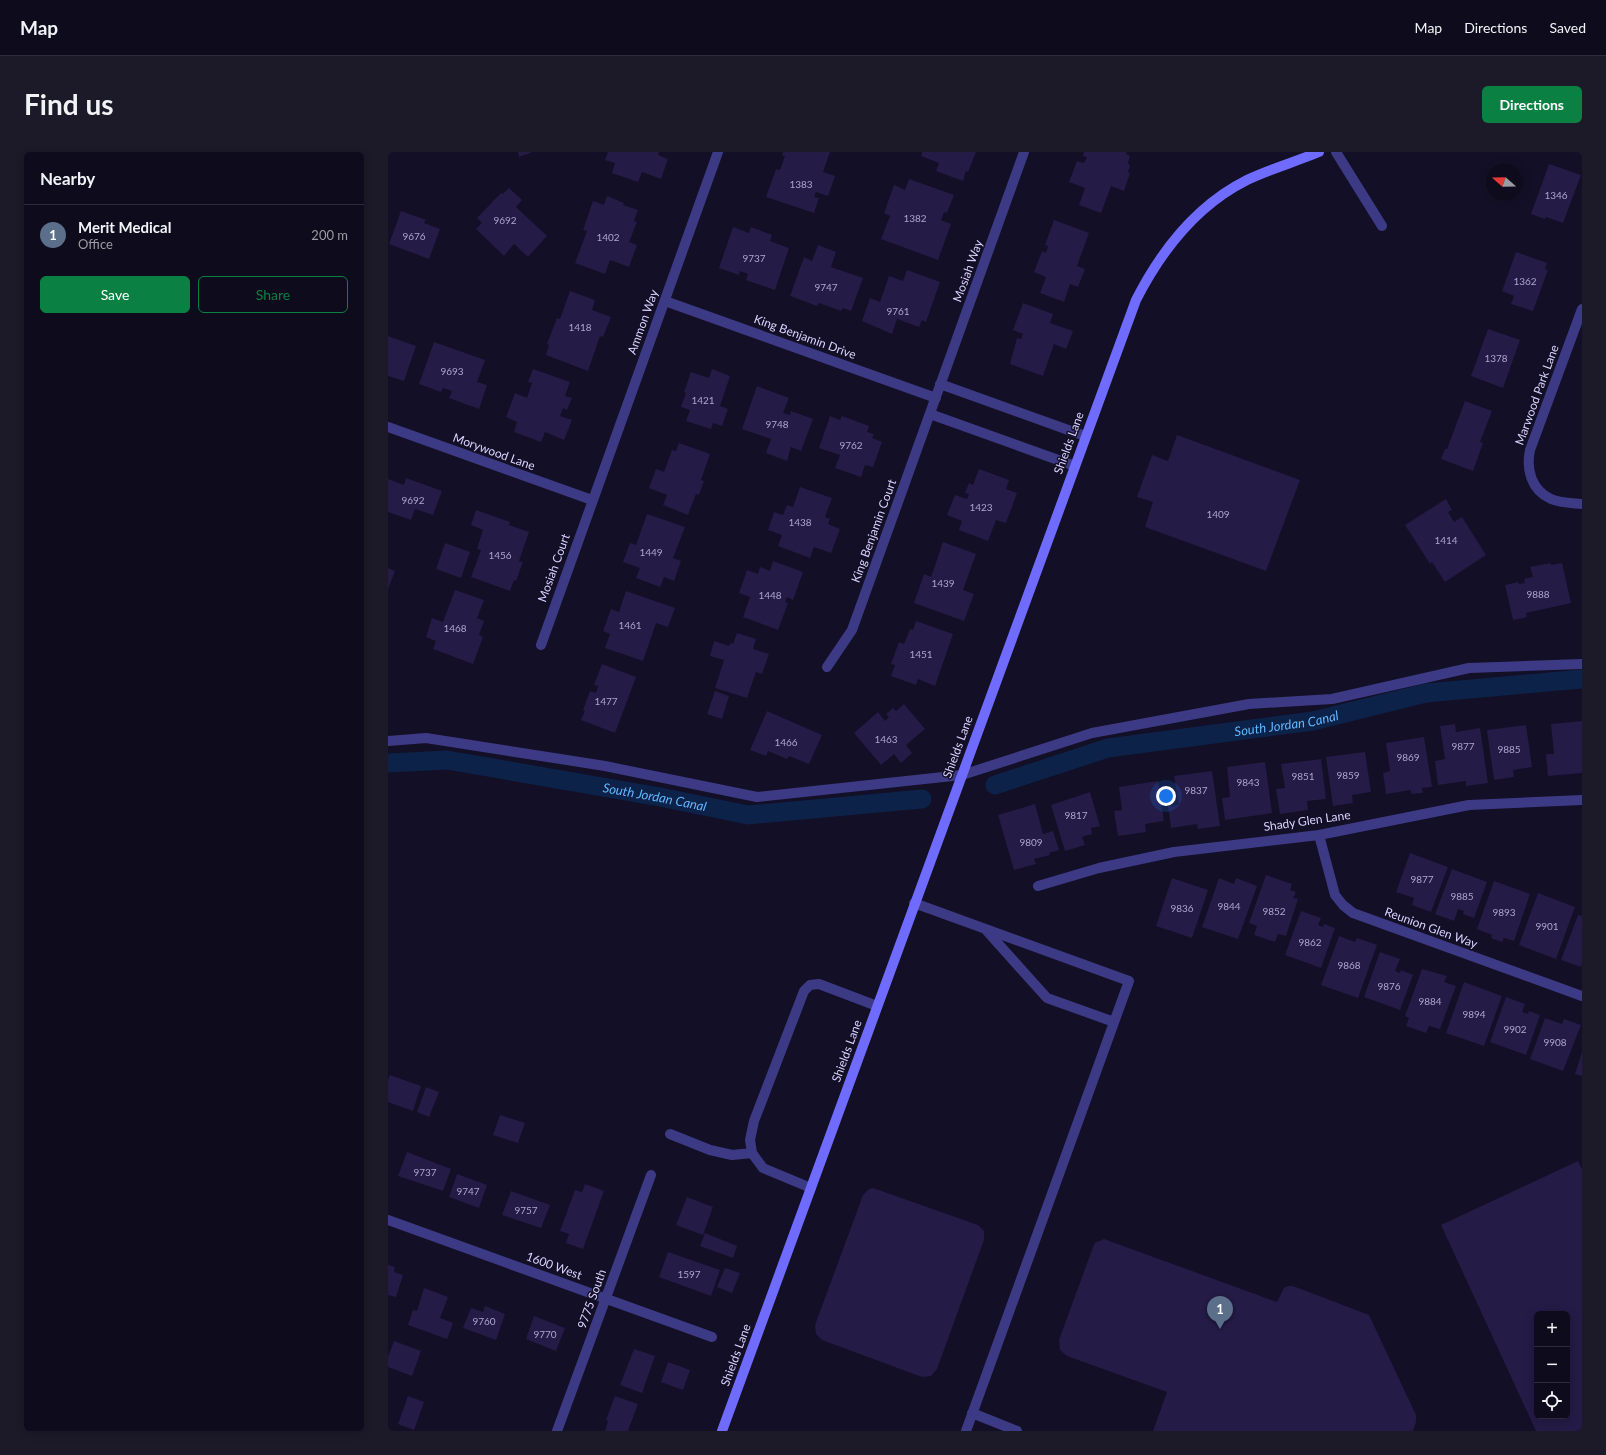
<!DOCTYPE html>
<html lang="en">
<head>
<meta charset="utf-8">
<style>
	:root { --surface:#0e0b1c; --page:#1c1929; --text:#f1f3f6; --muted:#9b9ba3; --line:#2e2b3b; --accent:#0b8043 }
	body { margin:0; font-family:Lato,sans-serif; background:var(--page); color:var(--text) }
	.controls { position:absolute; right:12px; bottom:12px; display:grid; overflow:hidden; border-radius:6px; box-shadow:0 2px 10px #0003 }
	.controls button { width:36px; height:36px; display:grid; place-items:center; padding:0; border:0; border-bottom:1px solid var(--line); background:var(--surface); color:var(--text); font:20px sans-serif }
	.compass { position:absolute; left:1098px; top:12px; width:36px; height:36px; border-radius:50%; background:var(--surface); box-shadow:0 2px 10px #0003; rotate:290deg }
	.you { position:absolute; left:778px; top:644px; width:14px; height:14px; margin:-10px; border:3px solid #fff; border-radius:50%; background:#1a73e8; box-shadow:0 0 0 6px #1a73e833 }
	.badge { display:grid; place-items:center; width:26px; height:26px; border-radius:50%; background:var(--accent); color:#fff; font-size:13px; font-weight:700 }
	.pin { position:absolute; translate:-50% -33px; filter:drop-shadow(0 1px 2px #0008) }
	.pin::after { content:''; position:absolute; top:21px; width:14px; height:12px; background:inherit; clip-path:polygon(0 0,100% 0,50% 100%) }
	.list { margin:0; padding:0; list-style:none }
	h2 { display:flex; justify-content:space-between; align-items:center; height:52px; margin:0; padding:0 16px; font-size:17px }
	h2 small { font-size:13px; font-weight:400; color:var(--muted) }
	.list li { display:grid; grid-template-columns:26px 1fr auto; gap:12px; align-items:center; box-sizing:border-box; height:60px; padding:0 16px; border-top:1px solid var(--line) }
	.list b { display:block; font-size:15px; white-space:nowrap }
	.list p { margin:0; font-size:13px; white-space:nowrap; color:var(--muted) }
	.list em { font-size:13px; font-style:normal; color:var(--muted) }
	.actions { display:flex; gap:8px; padding:12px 16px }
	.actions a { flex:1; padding:9px 0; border:1px solid var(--accent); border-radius:6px; text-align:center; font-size:14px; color:var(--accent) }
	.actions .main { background:var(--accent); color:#fff }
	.icon { flex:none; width:22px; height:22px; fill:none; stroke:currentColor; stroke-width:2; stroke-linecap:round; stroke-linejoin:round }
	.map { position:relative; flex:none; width:1194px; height:1279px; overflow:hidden; border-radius:6px }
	header { display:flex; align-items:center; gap:24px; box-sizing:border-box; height:56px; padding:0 20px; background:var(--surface); border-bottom:1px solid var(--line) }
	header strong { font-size:19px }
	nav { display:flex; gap:22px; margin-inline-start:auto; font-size:14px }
	.intro { display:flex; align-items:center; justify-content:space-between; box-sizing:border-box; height:96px; padding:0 24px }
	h1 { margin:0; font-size:28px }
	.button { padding:10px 18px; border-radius:6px; background:var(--accent); color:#fff; font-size:14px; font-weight:700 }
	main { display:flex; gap:24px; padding:0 24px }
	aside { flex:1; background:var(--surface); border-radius:6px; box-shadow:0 2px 10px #0003 }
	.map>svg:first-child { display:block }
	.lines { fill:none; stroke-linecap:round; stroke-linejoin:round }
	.canal { stroke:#0c2248; stroke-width:19 }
	.building { fill:#241b47; fill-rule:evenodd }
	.lane { stroke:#3d3a85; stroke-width:10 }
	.street { stroke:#3d3a85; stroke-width:10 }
	.secondary { stroke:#6f6bff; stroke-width:10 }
	.labels { text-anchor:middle; stroke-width:3; stroke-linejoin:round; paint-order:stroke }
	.number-label { font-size:10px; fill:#aca6d1 }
	.street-label { font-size:12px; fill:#d9d4ff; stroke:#130f26 }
	.water-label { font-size:13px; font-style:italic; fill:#62b6ff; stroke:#130f26 }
</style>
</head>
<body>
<header>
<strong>Map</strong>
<nav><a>Map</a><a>Directions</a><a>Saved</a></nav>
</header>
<div class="intro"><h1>Find us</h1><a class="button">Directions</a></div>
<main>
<aside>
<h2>Nearby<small></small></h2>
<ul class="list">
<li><span class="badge" style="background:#5c6f8a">1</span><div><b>Merit Medical</b><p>Office</p></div><em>200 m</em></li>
</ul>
<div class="actions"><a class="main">Save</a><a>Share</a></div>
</aside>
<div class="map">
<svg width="1194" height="1279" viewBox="0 0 1194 1279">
	<rect width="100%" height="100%" fill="#130f26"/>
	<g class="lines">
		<g class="canal">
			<path id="s1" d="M 0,611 L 59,608 L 272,645 L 360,663 L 534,647"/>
			<path id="s2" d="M 607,633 L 720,596 L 925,569 L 1038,541 L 1194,527"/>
		</g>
	</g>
	<path class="building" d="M 130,0 L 144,0 L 131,5 Z
		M 220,0 L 271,0 L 270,3 L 280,7 L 273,27 L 254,20 L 250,30 L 224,21 L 227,11 L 217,8 Z
		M 395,0 L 442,0 L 435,20 L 447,24 L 440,44 L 428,40 L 426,45 L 431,46 L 426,61 L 378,45 L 388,17 L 392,18 L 397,4 L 394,3 Z
		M 534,0 L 588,0 L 580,20 L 578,19 L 575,29 L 548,19 L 551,11 L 533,4 Z
		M 696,0 L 739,0 L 738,2 L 742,4 L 740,11 L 742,14 L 740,20 L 742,21 L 736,39 L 723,34 L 713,61 L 691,53 L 697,36 L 681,30 L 689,9 L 696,11 L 699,5 L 695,4 Z
		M 1161,12 L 1193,23 L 1175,71 L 1158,65 L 1157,67 L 1143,62 Z
		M 521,27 L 566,43 L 559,61 L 556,60 L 553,68 L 563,72 L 550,108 L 493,87 L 502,64 L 496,61 L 506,33 L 517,38 Z
		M 121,36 L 134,48 L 128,55 L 159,84 L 140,105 L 126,92 L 116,104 L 88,77 L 94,71 L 89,66 L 113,41 L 115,42 Z
		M 219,44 L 236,51 L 235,53 L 250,58 L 246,69 L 249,70 L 241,90 L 249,93 L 241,115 L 222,108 L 217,122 L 187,111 L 199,79 L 195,78 L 205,49 L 216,53 Z
		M 13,59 L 38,68 L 36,71 L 52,77 L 41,107 L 1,92 Z
		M 666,68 L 701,81 L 689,114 L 697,117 L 690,135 L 682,132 L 676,150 L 652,141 L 658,125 L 646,120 L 654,99 L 658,101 L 660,94 L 657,93 Z
		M 345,75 L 361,81 L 363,75 L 384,83 L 382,89 L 401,96 L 387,138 L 358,128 L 360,122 L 352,119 L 351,123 L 331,116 Z
		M 430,93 L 448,100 L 443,115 L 475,126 L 463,159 L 455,156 L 453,159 L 431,151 L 429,154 L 402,144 L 416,105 L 424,109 Z
		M 1128,100 L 1159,111 L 1157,117 L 1160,118 L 1145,159 L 1123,152 L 1126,144 L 1114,139 Z
		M 519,118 L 552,130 L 538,170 L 534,168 L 531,175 L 509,167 L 504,182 L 474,169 L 482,146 L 492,150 L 501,124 L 515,129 Z
		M 182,139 L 207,148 L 204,158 L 223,165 L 215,185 L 212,184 L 200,219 L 158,203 L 161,193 L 159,192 L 169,166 L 172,167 Z
		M 635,151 L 665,162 L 662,171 L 685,179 L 678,197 L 666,192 L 655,224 L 622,212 L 629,186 L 633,187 L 635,182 L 625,178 Z
		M 1100,177 L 1132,188 L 1115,236 L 1083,224 Z
		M 0,184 L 28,194 L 16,229 L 0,224 Z
		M 46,190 L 97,208 L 89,230 L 99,233 L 91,257 L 61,246 L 64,239 L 55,236 L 53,240 L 31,232 Z
		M 145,217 L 182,230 L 177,244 L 184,246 L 179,258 L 175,256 L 172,264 L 184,268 L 176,288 L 157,280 L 153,290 L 126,280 L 129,270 L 118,265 L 127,241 L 139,246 L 144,231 L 140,230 Z
		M 324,217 L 342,224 L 332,254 L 340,257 L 334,274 L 325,271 L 323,277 L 298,269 L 302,258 L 293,255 L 298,241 L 296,240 L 303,220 L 321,226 Z
		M 369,234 L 401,246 L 395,261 L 402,263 L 403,259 L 425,267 L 413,299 L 403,295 L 399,309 L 378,301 L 383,287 L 354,277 Z
		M 1077,249 L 1104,259 L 1092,290 L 1095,291 L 1085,319 L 1053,307 L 1057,297 L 1059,297 Z
		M 442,264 L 452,268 L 454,264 L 481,274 L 479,280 L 486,282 L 484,286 L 494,290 L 485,315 L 477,313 L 473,325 L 447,316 L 452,303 L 431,296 Z
		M 789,283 L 912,328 L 878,419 L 757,375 L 765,350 L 749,345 L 764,303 L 780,309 Z
		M 291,291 L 322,302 L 313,328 L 316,329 L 311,343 L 308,342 L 300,363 L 275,353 L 279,343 L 261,336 L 268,317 L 276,320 L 284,298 L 288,299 Z
		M 591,317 L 621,328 L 618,337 L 629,341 L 618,371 L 608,368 L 600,389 L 571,378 L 574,369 L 559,363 L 567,343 L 579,347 L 581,342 L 577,341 L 581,331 L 585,333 Z
		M 18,326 L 54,339 L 45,363 L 27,357 L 23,368 L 0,360 L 0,327 L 16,333 Z
		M 412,335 L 444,346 L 437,365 L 442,367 L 440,372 L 452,377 L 443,401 L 426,395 L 422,406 L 390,394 L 394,383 L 380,378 L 386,360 L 395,363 L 399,353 L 405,355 Z
		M 1058,347 L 1064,358 L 1060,360 L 1066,370 L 1074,365 L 1098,403 L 1057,430 L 1044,410 L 1042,412 L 1017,373 Z
		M 88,358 L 122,370 L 121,373 L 141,380 L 131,409 L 135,410 L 128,429 L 126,428 L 122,439 L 83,425 L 93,398 L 89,397 L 95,378 L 83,373 Z
		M 259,362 L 297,375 L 285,406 L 293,409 L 286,429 L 276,425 L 272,435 L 248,426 L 252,416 L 235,410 L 242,391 L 248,393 Z
		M 555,390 L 588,402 L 575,438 L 586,442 L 576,469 L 526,451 L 536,422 L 543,425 Z
		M 57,391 L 82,400 L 73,426 L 48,417 Z
		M 385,409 L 415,420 L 405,448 L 399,445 L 397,450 L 400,451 L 390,478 L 355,465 L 362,445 L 351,441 L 359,418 L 370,422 L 372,415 L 382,419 Z
		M 1163,411 L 1163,413 L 1174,411 L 1183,451 L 1138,461 L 1139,465 L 1125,468 L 1117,433 L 1130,430 L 1131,432 L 1137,431 L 1136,427 L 1145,425 L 1142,415 Z
		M 0,416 L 7,419 L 0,437 Z
		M 67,438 L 96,448 L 89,466 L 96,469 L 91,483 L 95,485 L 85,512 L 45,497 L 48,489 L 38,485 L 44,466 L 55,470 Z
		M 238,439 L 287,456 L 280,475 L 268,471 L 255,509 L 217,496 L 222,482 L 215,479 L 223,457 L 231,460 Z
		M 528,469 L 565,482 L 547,534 L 530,527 L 528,533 L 503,524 L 507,513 L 503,512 L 511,490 L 516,492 L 522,477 L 525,478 Z
		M 349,481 L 368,487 L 365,497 L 381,502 L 374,522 L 368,520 L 359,546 L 327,536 L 336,508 L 322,504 L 326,489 L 341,494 L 342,491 L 345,492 Z
		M 214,512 L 248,525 L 227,581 L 193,568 L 197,559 L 195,558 L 202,539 L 208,541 L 210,534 L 206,533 Z
		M 327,539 L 341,544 L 334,567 L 319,562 Z
		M 516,552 L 537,577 L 518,593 L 524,601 L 513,611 L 506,602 L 493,613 L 466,581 L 490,560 L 497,569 L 501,565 L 498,562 L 505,556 L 508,559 Z
		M 379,559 L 434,583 L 421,612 L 401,604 L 399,607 L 380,599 L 378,604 L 362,598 Z
		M 1194,569 L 1194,621 L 1160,624 L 1158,602 L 1166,602 L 1163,572 Z
		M 1067,572 L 1068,580 L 1092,576 L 1100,631 L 1078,634 L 1078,629 L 1050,633 L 1047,609 L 1057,607 L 1052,574 Z
		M 1138,573 L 1144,615 L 1125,618 L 1126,625 L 1106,628 L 1099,578 Z
		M 1036,585 L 1044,635 L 1034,636 L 1035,641 L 1023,642 L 1023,638 L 998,642 L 995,621 L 1002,619 L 998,591 Z
		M 977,600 L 983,640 L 964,643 L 965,651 L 945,654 L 938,605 Z
		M 933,607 L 938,647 L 919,649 L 920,658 L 892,662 L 888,637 L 897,636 L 893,612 Z
		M 877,610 L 884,661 L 837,668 L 834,646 L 842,645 L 839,615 Z
		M 824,619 L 832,674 L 810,677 L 809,672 L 783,676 L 780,654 L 791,653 L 786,624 Z
		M 770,629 L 776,669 L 757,672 L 758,680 L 730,684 L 726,659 L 734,658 L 731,635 Z
		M 702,640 L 712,674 L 703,676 L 704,682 L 694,685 L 697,693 L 677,699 L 663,653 Z
		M 647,652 L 655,682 L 665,679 L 671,698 L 661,701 L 662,703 L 646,707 L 648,712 L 626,718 L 610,663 Z
		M 1022,701 L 1060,715 L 1043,760 L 1024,753 L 1026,746 L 1008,740 Z
		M 1064,717 L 1099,730 L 1086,766 L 1075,762 L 1076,759 L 1070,757 L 1066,769 L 1047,762 Z
		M 878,723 L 904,732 L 902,738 L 908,740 L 905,746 L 910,747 L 898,784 L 890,782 L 887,790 L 866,783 L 869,774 L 861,771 Z
		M 784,726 L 820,738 L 804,786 L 768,774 Z
		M 831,726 L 846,732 L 848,726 L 869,734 L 850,787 L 814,775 Z
		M 1106,729 L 1142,742 L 1126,789 L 1116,786 L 1114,790 L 1103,786 L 1104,783 L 1089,777 Z
		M 1150,741 L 1187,755 L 1168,807 L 1131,793 Z
		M 913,759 L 933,766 L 930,773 L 935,775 L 936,772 L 947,776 L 933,816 L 897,803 Z
		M 1190,763 L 1194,764 L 1194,811 L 1193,815 L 1173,808 Z
		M 951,784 L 967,790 L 969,786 L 989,793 L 970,846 L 933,833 Z
		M 992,800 L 1012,807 L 1007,819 L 1012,821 L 1013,818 L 1025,823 L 1012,858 L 976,845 Z
		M 1034,817 L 1059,824 L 1056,830 L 1068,834 L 1052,877 L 1041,874 L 1038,881 L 1018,874 L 1021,866 L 1017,864 Z
		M 1076,830 L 1114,844 L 1096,894 L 1058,881 Z
		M 1118,845 L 1137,852 L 1134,860 L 1140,862 L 1141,859 L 1152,863 L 1138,903 L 1102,890 Z
		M 1157,866 L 1174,872 L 1176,867 L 1193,873 L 1175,919 L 1142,907 Z
		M 1194,900 L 1194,924 L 1187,922 Z
		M 2,923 L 33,934 L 25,959 L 0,950 L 0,928 Z
		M 38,935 L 51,940 L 41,965 L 29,960 Z
		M 112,963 L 137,971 L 130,991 L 105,983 Z
		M 19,1000 L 63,1017 L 55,1039 L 10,1024 Z
		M 1190,1009 L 1194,1017 L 1194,1279 L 1148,1279 L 1053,1073 ZM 1149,1162 L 1179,1162 L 1179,1264 L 1149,1264 Z
		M 69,1022 L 99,1033 L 91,1056 L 61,1045 Z
		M 197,1032 L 216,1039 L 195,1097 L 178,1091 L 181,1082 L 172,1079 L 187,1038 L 194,1040 Z
		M 485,1036 L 590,1073 L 596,1079 L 596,1088 L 549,1217 L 543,1224 L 534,1225 L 434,1188 L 428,1182 L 427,1173 L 475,1043 L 481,1037 Z
		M 123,1039 L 162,1053 L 153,1076 L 114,1063 Z
		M 299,1045 L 325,1055 L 315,1083 L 288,1073 Z
		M 317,1081 L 349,1094 L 345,1106 L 312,1094 Z
		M 716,1087 L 889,1150 L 896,1136 L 900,1134 L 905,1134 L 981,1163 L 1028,1263 L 1028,1270 L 1025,1279 L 765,1279 L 779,1240 L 679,1204 L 672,1198 L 671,1188 L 705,1095 L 707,1091 Z
		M 280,1100 L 332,1118 L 323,1144 L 271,1125 Z
		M 0,1113 L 7,1115 L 6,1120 L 15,1123 L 8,1145 L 0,1143 Z
		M 337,1116 L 352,1121 L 344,1141 L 329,1135 Z
		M 36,1136 L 60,1145 L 52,1166 L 65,1171 L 59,1187 L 20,1173 L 25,1158 L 29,1159 Z
		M 97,1154 L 117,1162 L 108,1188 L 75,1176 L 83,1156 L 95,1160 Z
		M 146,1164 L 177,1176 L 168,1199 L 138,1187 Z
		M 6,1189 L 33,1199 L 24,1224 L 0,1215 L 0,1205 Z
		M 246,1197 L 267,1204 L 254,1241 L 232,1233 Z
		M 280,1210 L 302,1218 L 295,1238 L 273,1230 Z
		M 20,1244 L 36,1250 L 26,1278 L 10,1272 Z
		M 227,1244 L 250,1252 L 240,1279 L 217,1279 L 220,1269 L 218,1268 Z"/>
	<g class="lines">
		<path class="lane" d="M 0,589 L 38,586 L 217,614 L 369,645 L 574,623 L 704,581 L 861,552 L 944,547 L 1081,516 L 1194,512
			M 526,751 L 741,829 L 578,1279
			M 598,778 L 659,846 L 726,870
			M 282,982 L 322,998 L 344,1003 L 364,1001
			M 423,1036 L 375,1016 L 364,1001 L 362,988 L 366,969 L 416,839 L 422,833 L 431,832 L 489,854
			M 584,1261 L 629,1279"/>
		<path class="street" d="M 948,0 L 994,74
			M 277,149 L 548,246
			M 1194,157 L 1142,298 C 1138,317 1143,338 1163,347 C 1172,351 1184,351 1194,352
			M 552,232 L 697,284
			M 542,262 L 687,314
			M 0,275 L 204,348
			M 153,493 L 330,0
			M 439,515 L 464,478 L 636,0
			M 931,683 L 947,743 L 955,753 L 965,761 L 1194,844
			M 650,734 L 711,716 L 786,700 L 931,683 L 1081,653 L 1194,648
			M 0,1068 L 324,1185
			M 169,1279 L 263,1023"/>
		<path class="secondary" d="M 334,1279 L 748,148 C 773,99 809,53 859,28 C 882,17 907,10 931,0"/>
	</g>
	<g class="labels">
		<g class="number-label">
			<text x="413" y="36">1383</text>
			<text x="1168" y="47">1346</text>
			<text x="527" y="70">1382</text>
			<text x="117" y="72">9692</text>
			<text x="26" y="88">9676</text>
			<text x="220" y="89">1402</text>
			<text x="366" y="110">9737</text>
			<text x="1137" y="133">1362</text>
			<text x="438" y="139">9747</text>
			<text x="510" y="163">9761</text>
			<text x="192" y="179">1418</text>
			<text x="1108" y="210">1378</text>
			<text x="64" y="223">9693</text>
			<text x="315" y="252">1421</text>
			<text x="389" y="276">9748</text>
			<text x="463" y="297">9762</text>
			<text x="25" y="352">9692</text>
			<text x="593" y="359">1423</text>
			<text x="830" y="366">1409</text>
			<text x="412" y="374">1438</text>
			<text x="1058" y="392">1414</text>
			<text x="263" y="404">1449</text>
			<text x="112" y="407">1456</text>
			<text x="555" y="435">1439</text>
			<text x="1150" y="446">9888</text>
			<text x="382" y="447">1448</text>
			<text x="242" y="477">1461</text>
			<text x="67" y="480">1468</text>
			<text x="533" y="506">1451</text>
			<text x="218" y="553">1477</text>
			<text x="498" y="591">1463</text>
			<text x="398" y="594">1466</text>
			<text x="1075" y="598">9877</text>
			<text x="1121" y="601">9885</text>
			<text x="1020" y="609">9869</text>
			<text x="960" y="627">9859</text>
			<text x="915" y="628">9851</text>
			<text x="860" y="634">9843</text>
			<text x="808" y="642">9837</text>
			<text x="688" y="667">9817</text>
			<text x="643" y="694">9809</text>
			<text x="1034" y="731">9877</text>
			<text x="1074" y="748">9885</text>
			<text x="841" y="758">9844</text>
			<text x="794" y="760">9836</text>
			<text x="886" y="763">9852</text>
			<text x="1116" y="764">9893</text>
			<text x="1159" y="778">9901</text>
			<text x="922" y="794">9862</text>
			<text x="961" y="817">9868</text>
			<text x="1001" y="838">9876</text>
			<text x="1042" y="853">9884</text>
			<text x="1086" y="866">9894</text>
			<text x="1127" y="881">9902</text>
			<text x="1167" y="894">9908</text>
			<text x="37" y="1024">9737</text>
			<text x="80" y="1043">9747</text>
			<text x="138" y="1062">9757</text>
			<text x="301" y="1126">1597</text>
			<text x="96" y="1173">9760</text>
			<text x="157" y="1186">9770</text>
		</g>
		<g class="street-label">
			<text transform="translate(580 119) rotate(-70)" y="4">Mosiah Way</text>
			<text transform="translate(255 170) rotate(-70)" y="4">Ammon Way</text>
			<text transform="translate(417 185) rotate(20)" y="4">King Benjamin Drive</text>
			<text transform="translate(1149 243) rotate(-70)" y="4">Marwood Park Lane</text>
			<text transform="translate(681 291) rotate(-70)" y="4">Shields Lane</text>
			<text transform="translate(106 300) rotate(20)" y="4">Morywood Lane</text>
			<text transform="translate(486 379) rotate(-70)" y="4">King Benjamin Court</text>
			<text transform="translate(166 416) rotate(-70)" y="4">Mosiah Court</text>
			<text transform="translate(570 595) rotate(-70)" y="4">Shields Lane</text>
			<text transform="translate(919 669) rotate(-8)" y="4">Shady Glen Lane</text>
			<text transform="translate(1043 776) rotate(20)" y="4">Reunion Glen Way</text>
			<text transform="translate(459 899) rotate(-70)" y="4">Shields Lane</text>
			<text transform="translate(166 1114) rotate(20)" y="4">1600 West</text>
			<text transform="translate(204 1147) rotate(-70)" y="4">9775 South</text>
			<text transform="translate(348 1203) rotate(-70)" y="4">Shields Lane</text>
		</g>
		<g class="water-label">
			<text dy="5" stroke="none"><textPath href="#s2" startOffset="299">South Jordan Canal</textPath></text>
			<text dy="5" stroke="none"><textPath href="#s1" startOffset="270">South Jordan Canal</textPath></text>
		</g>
	</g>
</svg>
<div class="controls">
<button>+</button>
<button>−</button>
<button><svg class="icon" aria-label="locate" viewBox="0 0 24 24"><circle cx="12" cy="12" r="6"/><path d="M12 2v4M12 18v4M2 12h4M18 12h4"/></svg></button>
</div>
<svg class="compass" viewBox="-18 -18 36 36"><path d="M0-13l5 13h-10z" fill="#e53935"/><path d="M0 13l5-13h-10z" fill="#9b9ba3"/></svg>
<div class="you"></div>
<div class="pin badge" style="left:832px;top:1177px;background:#5c6f8a">1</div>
</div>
</main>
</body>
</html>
